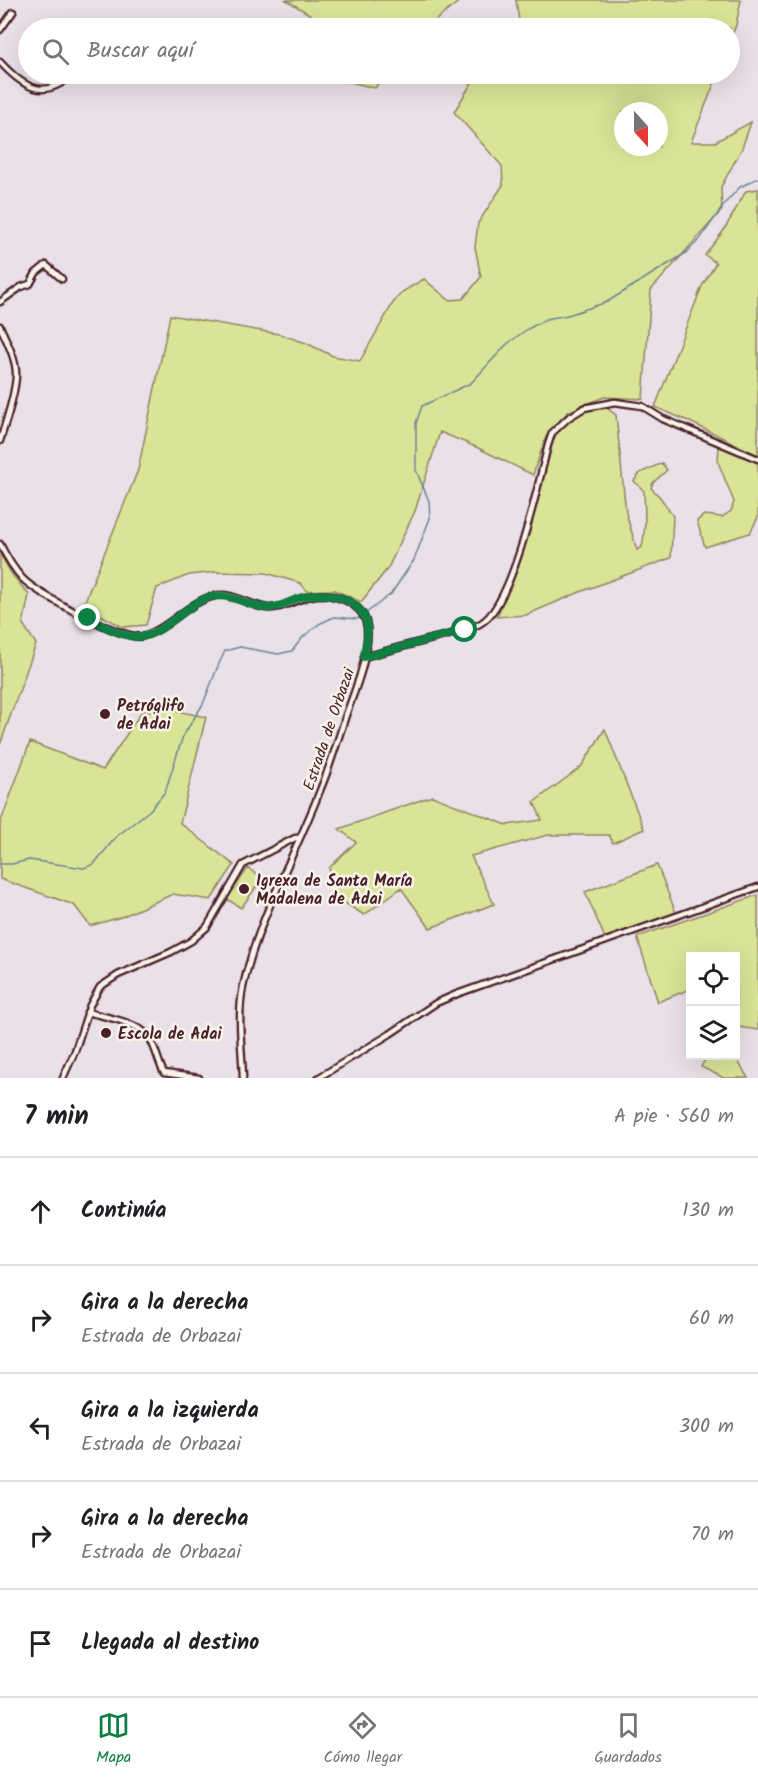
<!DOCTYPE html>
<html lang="es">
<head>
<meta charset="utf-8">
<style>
	:root { --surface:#fff; --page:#f6f6f6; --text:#202124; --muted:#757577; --line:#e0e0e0; --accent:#0b8043 }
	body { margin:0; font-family:Kalam,sans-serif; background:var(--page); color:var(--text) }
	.controls { position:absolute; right:18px; bottom:18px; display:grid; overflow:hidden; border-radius:0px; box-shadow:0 6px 24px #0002 }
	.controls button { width:54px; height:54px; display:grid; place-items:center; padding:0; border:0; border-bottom:2px solid var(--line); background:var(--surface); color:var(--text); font:30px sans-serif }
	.compass { position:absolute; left:614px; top:102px; width:54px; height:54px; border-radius:50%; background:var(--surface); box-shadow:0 6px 24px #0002; rotate:159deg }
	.stop { position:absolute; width:18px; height:18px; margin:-14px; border:4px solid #0b8043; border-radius:50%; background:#fff }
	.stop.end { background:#0b8043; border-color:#fff; box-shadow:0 2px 6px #0008 }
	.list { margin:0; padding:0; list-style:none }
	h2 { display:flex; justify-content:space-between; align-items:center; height:78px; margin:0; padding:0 24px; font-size:26px }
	h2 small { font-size:20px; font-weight:400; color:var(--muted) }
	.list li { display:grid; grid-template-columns:39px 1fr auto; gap:18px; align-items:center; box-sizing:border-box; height:108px; padding:0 24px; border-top:2px solid var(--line) }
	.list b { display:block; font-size:22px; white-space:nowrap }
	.list p { margin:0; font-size:20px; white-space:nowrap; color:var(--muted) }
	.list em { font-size:20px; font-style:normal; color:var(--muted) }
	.icon { flex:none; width:33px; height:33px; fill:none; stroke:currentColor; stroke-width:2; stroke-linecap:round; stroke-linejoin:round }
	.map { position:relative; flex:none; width:758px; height:1078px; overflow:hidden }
	.search { position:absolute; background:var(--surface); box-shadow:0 6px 24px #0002; left:18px; right:18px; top:18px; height:66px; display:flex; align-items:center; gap:15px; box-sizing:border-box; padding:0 21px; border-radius:33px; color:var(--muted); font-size:22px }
	.sheet { height:618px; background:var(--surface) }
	nav { display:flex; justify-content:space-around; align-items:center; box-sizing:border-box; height:84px; border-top:2px solid var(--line); background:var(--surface); font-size:16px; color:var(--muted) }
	nav a { display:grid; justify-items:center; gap:3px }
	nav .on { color:var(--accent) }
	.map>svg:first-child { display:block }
	.green { fill:#d9e497; stroke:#928261; stroke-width:1.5; fill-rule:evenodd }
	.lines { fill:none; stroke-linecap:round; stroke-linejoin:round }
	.stream { stroke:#6a8497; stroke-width:1.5 }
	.minor-casing { stroke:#4a1f2b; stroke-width:9 }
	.minor { stroke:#f7f3e8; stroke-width:4.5 }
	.route { stroke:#0b8043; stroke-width:8 }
	.poi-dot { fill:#4a1f2b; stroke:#f7f3e8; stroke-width:2 }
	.labels { text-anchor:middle; stroke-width:5; stroke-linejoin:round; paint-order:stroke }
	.poi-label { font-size:16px; font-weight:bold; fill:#4a1f2b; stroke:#f7f3e8; text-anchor:start }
	.street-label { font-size:16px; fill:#4a1f2b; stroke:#f7f3e8 }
</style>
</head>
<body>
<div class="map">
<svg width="758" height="1078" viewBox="0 0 758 1078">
	<rect width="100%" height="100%" fill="#eae0e7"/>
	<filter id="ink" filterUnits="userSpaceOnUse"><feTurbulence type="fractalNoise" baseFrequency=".0167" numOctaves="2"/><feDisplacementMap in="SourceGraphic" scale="12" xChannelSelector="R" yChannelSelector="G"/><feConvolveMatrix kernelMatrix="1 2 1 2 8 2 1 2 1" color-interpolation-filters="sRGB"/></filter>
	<g filter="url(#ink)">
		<path class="green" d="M 286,0 L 461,0 L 426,28 L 332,28 Z
			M 516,0 L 741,0 L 736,25 L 730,41 L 730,28 L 513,28 L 519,21 Z
			M 337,74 L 385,74 L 375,88 L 337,79 Z
			M 477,74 L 718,74 L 691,142 L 715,142 L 751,122 L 742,148 L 721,187 L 722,210 L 651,290 L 643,399 L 604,397 L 568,412 L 546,437 L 533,475 L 476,447 L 440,432 L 415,511 L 388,568 L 361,602 L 335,590 L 307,591 L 300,583 L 266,573 L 216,572 L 189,575 L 157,588 L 146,625 L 123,627 L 83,606 L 138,470 L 170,315 L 279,334 L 306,343 L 333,356 L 360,361 L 393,303 L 402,292 L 424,279 L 449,300 L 463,299 L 481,277 L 475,247 L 478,223 L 503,185 L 502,166 L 454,112 ZM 623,111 L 659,111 L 659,147 L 623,147 Z
			M 758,189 L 758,455 L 686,420 L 655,407 L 702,286 L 716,263 L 705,255 L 724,230 L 746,191 Z
			M 604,406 L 616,415 L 626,513 L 637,550 L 642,547 C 646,528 645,510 644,491 L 634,481 L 640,473 L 662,463 L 667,470 L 653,483 L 651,488 L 660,497 L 673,516 L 671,558 L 580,592 L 526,615 L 497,617 L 529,534 L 556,430 L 582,411 Z
			M 719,445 L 758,461 L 758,517 L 750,533 L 705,547 L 697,521 L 704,515 L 722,517 L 731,511 L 734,502 L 718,462 Z
			M 0,554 L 11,573 L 29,595 L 23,624 L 36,644 L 0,745 Z
			M 172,710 L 206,717 L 180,823 L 234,865 L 211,900 L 173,894 L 121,917 L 90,926 L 74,905 L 0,879 L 0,824 L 30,742 L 103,770 L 142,711 Z
			M 605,729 L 644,829 L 613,843 L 609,835 L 548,835 L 471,856 L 494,904 L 430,928 L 401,888 L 364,915 L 337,898 L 329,868 L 356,842 L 339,829 L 432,796 L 507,825 L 542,820 L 534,802 L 581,767 Z
			M 657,865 L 676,913 L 605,938 L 585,892 Z
			M 248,868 L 262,879 L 241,908 L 227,899 Z
			M 758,895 L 758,1030 L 738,1027 L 736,1018 L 736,957 L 690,957 L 690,989 L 658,1002 L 637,937 Z
			M 707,1056 L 735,1056 L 748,1078 L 724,1078 L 701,1067 Z"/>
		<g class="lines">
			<path class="stream" d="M 365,614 L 391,594 L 414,560 L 430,518 L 429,501 L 416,470 L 416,423 L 422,406 L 471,383 L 507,344 L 526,330 L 546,319 L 568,315 L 607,302 L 686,253 L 700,239 L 726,202 L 740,187 L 758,178
				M 0,864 L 12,864 L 29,860 L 84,868 L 94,864 L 116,837 L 150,810 L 165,792 L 183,736 L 203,704 L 218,666 L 225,651 L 240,647 L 278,654 L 292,651 L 303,637 L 319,624 L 334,617 L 357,619 L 361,617"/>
			<g class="minor-casing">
				<path id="minor" d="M 0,30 L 13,12
					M 0,62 C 24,88 44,101 73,74
					M 0,302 L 21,287 L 30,284 L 36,273 L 46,265 L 62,279
					M 0,326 C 6,340 17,360 16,376 C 15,397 6,420 0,441
					M 0,544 C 6,556 13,568 22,578 C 36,594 124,641 143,636 C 170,628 188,602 214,596 C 232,591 250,606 267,608 C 287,610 303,592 328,595 C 346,598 365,608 367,627 C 370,654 355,690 346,715 C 338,739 331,764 321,788 C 296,854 258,917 243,987 C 237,1016 242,1049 243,1078
					M 364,657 C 390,650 415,643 440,637 C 454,633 472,630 484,621 C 514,598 538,485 548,445 L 552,433 L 568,418 L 584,408 L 615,402 L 642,406 L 663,419 L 758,459
					M 87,1012 C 105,1017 138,1022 149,1037 C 156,1048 158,1062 164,1073 L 199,1078
					M 63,1078 L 75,1051 L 90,1005 L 100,987 L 118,975 L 171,952 L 191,941 L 207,927 L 243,865 L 295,838 L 300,838
					M 318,1078 L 390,1034 L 436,1003 L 457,994 L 758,887"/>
			</g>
			<use href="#minor" class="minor"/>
		</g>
	</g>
	<g class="lines" filter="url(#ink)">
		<path class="route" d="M 88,618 C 103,625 122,637 139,637 C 163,635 185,606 206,598 C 229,590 247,607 268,608 C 280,608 288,602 299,598 C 323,590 361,596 367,625 C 369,635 365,647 364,657 L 465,630"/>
	</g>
	<g class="poi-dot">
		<circle cx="105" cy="714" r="6"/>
		<circle cx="244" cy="889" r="6"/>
		<circle cx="106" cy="1033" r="6"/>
	</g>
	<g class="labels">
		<g class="poi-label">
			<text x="117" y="711">Petróglifo<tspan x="117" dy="18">de Adai</tspan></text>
			<text x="256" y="886">Igrexa de Santa María<tspan x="256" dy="18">Madalena de Adai</tspan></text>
			<text x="118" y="1039">Escola de Adai</text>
		</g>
		<g class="street-label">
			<text transform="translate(328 729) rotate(-71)" y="6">Estrada de Orbazai</text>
		</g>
	</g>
</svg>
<div class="controls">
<button><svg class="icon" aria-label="locate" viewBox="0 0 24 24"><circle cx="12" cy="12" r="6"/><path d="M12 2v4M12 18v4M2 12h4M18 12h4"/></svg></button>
<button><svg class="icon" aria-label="layers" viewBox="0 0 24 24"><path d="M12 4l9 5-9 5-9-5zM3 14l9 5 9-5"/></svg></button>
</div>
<svg class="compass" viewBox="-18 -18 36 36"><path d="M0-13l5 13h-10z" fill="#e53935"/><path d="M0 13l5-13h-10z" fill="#757577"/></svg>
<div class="stop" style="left:465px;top:630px"></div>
<div class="stop end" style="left:88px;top:618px"></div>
<div class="search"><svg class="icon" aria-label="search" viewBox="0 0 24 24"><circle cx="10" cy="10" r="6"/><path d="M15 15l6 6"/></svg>Buscar aquí</div>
</div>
<section class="sheet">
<h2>7 min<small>A pie · 560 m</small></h2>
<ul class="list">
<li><svg class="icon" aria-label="ahead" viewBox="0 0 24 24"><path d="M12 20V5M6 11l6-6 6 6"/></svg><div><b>Continúa</b></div><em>130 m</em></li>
<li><svg class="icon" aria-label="right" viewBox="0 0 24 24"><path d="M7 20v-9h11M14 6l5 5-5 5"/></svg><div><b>Gira a la derecha</b><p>Estrada de Orbazai</p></div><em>60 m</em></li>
<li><svg class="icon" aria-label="left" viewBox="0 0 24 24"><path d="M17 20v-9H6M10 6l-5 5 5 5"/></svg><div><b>Gira a la izquierda</b><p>Estrada de Orbazai</p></div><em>300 m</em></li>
<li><svg class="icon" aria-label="right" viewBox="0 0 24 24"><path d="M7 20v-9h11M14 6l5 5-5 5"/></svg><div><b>Gira a la derecha</b><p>Estrada de Orbazai</p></div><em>70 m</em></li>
<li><svg class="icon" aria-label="arrive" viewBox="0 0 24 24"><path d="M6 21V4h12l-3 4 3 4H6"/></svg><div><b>Llegada al destino</b></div></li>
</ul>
</section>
<nav>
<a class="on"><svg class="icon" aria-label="map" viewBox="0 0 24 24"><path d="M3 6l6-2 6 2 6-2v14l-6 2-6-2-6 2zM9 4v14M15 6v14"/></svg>Mapa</a>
<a><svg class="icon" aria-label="directions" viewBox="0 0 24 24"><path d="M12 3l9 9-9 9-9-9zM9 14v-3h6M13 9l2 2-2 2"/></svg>Cómo llegar</a>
<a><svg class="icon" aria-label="saved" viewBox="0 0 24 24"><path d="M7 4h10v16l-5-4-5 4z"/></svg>Guardados</a>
</nav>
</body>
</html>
